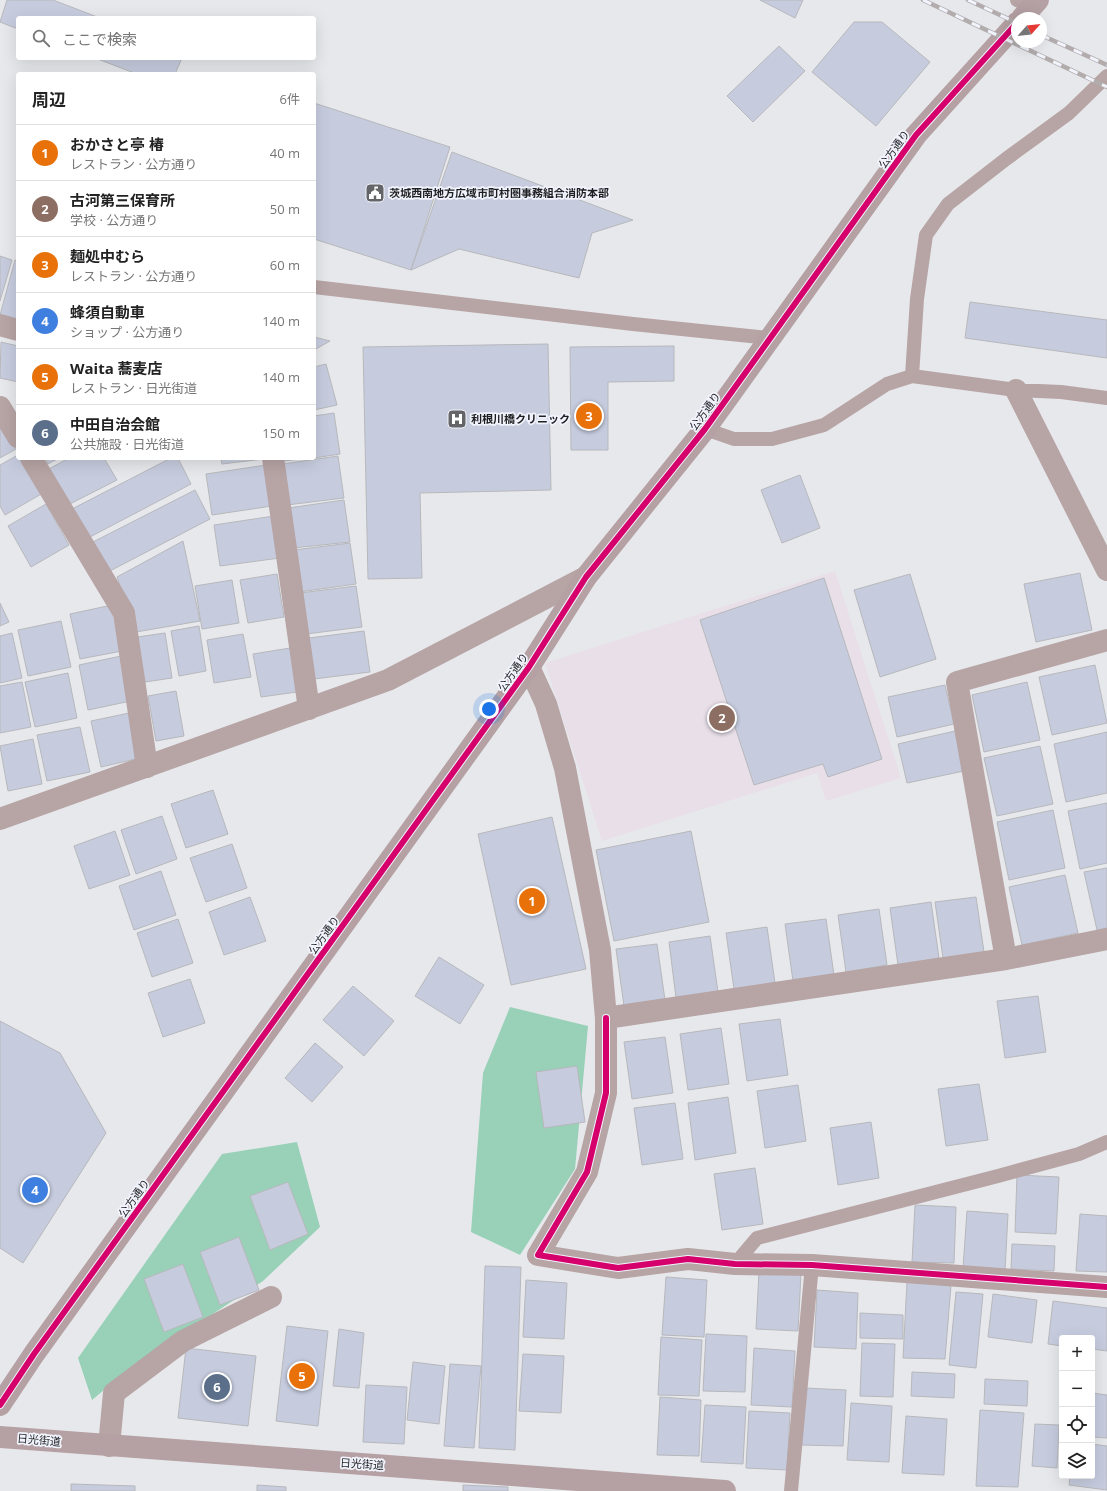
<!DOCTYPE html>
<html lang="ja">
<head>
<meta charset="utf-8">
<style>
	:root { --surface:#fff; --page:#f2f2f2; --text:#222; --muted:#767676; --line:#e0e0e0; --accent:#646569 }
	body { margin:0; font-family:"Open Sans","Noto Sans JP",sans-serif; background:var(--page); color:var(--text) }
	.controls { position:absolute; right:12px; bottom:12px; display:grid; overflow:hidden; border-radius:4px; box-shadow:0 4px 16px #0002 }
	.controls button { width:36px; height:36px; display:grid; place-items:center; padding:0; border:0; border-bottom:1px solid var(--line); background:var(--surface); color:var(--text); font:20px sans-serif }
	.compass { position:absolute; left:1011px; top:12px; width:36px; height:36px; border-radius:50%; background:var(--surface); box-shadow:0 4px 16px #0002; rotate:63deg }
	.you { position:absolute; left:489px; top:709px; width:14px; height:14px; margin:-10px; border:3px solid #fff; border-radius:50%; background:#1a73e8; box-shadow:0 0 0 6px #1a73e833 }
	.badge { display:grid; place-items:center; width:26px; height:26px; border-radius:50%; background:var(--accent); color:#fff; font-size:13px; font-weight:700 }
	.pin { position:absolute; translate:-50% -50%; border:2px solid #fff; box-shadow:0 1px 4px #0006 }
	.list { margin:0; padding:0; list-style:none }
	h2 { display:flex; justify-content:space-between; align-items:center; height:52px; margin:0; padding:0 16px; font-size:17px }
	h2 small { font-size:13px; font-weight:400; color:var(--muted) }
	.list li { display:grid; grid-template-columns:26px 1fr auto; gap:12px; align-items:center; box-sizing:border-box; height:56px; padding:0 16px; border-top:1px solid var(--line) }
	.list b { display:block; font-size:15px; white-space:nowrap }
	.list p { margin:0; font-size:13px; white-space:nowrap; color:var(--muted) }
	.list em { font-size:13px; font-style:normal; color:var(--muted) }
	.icon { flex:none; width:22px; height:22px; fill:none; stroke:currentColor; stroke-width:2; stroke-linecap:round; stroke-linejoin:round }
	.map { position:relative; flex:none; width:1107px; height:1491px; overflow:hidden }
	.search { position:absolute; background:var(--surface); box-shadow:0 4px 16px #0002; left:16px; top:16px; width:300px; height:44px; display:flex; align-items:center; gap:10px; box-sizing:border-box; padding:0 14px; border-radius:4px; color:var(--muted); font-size:15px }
	.panel { position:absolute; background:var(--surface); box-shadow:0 4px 16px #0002; left:16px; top:72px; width:300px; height:388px; border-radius:4px }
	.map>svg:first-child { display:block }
	.education { fill:#e8dfe9 }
	.forest { fill:#98d1b7 }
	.building { fill:#c6ccde; stroke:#b7b8bc }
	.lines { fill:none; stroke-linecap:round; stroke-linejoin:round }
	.lane { stroke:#b7a4a5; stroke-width:14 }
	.street { stroke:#b7a4a5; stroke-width:22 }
	.secondary { stroke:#b5a1a3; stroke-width:22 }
	.rail-casing { stroke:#b2acad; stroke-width:4.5 }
	.rail { stroke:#f1f4fc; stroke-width:3; stroke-dasharray:9; stroke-linecap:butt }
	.cycleway-casing { stroke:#f1f4fc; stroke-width:8 }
	.cycleway { stroke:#d6006c; stroke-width:6 }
	.labels { text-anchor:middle; stroke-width:3.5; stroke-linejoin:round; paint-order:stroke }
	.street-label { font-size:11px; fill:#1e1f22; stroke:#f1f4fc }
	.poi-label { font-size:11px; font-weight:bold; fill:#1e1f22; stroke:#f1f4fc; text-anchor:start }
</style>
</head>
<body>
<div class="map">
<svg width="1107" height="1491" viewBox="0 0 1107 1491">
	<rect width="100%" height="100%" fill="#e7e8ec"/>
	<path class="education" d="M 835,571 L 901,778 L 826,801 L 817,773 L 602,841 L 545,663 Z"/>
	<path class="forest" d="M 510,1007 L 588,1026 L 575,1169 L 520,1255 L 471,1232 L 483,1073 Z
		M 297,1142 L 320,1227 L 263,1281 L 129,1369 L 92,1400 L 78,1358 L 222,1154 Z"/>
	<path class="building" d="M 7,0 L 53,0 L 100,18 L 18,18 L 18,29 L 0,22 Z
		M 760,0 L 803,0 L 795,18 Z
		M 854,22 L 882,22 L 930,62 L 876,126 L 812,72 Z
		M 779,46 L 805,71 L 753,122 L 727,96 Z
		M 95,58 L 182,58 L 175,74 L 137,74 Z
		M 314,103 L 450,147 L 411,270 L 314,239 Z
		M 452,152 L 633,220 L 592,233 L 579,278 L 459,249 L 411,270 Z
		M 0,256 L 12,260 L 0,301 Z
		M 15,260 L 18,261 L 18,320 L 0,315 Z
		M 970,302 L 1107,320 L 1107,358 L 965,338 Z
		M 314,337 L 330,341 L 314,350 Z
		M 1,342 L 18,346 L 18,382 L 0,378 Z
		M 548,344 L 551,490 L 420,493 L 422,578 L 368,579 L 363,347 Z
		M 674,346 L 674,381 L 608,382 L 608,450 L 571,450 L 570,347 Z
		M 326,364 L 337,405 L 314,410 L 314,367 Z
		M 334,413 L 340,454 L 314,458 L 314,416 Z
		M 0,422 L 16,449 L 0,458 Z
		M 18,455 L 18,458 L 23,458 L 43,493 L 5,515 L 0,506 L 0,465 Z
		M 338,456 L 344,498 L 287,505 L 282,464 Z
		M 45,458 L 59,458 L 48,464 Z
		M 69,458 L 104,458 L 117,480 L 66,506 L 47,470 Z
		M 171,458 L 178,458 L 191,484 L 88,538 L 72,509 Z
		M 221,458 L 263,458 L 264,459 L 222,464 Z
		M 283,458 L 310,458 L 284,461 Z
		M 266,465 L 272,506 L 212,515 L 206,474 Z
		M 800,475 L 820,528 L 782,543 L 761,490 Z
		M 195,490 L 210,519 L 106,573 L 91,543 Z
		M 344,500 L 350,542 L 293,548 L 288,508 Z
		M 46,504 L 69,545 L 31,567 L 8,526 Z
		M 274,516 L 280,558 L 220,566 L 214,525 Z
		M 183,541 L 200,621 L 136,632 L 117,577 Z
		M 350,543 L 356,584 L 299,592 L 294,550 Z
		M 1080,573 L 1092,630 L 1036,642 L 1024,584 Z
		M 277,574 L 284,617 L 248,623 L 240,580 Z
		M 910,574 L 936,659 L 880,677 L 854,590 Z
		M 824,578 L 882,759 L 828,777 L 823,764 L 754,785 L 700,620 Z
		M 232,580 L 239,623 L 202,629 L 195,586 Z
		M 356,586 L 362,627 L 306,634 L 300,593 Z
		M 0,603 L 9,622 L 0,626 Z
		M 112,605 L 122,651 L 80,659 L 70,614 Z
		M 61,621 L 71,667 L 28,676 L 18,630 Z
		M 199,626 L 206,671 L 179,676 L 171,631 Z
		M 364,631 L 370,672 L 314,679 L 309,638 Z
		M 12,633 L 22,678 L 0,683 L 0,636 Z
		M 165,633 L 172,678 L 145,682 L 137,637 Z
		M 243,634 L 251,677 L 214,683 L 207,640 Z
		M 290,648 L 297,692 L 261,697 L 253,654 Z
		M 121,656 L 131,701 L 88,710 L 79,665 Z
		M 1095,665 L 1107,723 L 1052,735 L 1039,677 Z
		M 68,673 L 77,718 L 35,727 L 25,682 Z
		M 22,682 L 31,727 L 0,733 L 0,686 Z
		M 1027,682 L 1040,740 L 984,752 L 972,695 Z
		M 945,685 L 954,724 L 897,737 L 888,697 Z
		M 176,691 L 184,736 L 156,741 L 148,696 Z
		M 134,712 L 144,757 L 101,767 L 91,721 Z
		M 80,727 L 90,772 L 47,781 L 37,735 Z
		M 955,731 L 964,771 L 907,783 L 898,744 Z
		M 1107,732 L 1107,793 L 1066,802 L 1054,744 Z
		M 33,739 L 42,784 L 8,791 L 0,746 Z
		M 1040,746 L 1053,804 L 997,816 L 984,758 Z
		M 213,790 L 228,834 L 186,848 L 171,804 Z
		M 1107,803 L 1107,863 L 1080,869 L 1068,811 Z
		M 1053,810 L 1065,868 L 1009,880 L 997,822 Z
		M 162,816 L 177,859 L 136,874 L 121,830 Z
		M 552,817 L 586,969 L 511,985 L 478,834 Z
		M 115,831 L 130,875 L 89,889 L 74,846 Z
		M 691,831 L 709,922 L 614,941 L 596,850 Z
		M 232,844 L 247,888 L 206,902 L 190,858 Z
		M 1107,868 L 1107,928 L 1097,930 L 1084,872 Z
		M 161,871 L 176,915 L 134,930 L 119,886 Z
		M 1065,875 L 1078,933 L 1022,945 L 1009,887 Z
		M 250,897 L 266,941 L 224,955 L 209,912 Z
		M 976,897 L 984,952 L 943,958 L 935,902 Z
		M 931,902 L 939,958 L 898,965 L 890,908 Z
		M 879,909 L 887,965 L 846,972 L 838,915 Z
		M 178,919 L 193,963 L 152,977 L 137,933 Z
		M 826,919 L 834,975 L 793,981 L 785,924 Z
		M 767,927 L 775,983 L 734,989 L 726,933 Z
		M 710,936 L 718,992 L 676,998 L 669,942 Z
		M 657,944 L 665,1000 L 624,1006 L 616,949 Z
		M 439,957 L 484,985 L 460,1024 L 415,996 Z
		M 190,979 L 205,1023 L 163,1037 L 148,993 Z
		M 353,986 L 394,1021 L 364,1056 L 323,1020 Z
		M 1038,996 L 1046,1052 L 1005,1058 L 997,1001 Z
		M 780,1019 L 788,1075 L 747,1081 L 739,1024 Z
		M 0,1021 L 60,1053 L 106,1133 L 23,1263 L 0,1248 Z
		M 721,1028 L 729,1084 L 688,1090 L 680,1034 Z
		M 665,1037 L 673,1093 L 632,1099 L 624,1042 Z
		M 315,1043 L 343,1067 L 312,1102 L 285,1078 Z
		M 577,1066 L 585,1122 L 544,1128 L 536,1072 Z
		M 979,1084 L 988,1140 L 946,1146 L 938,1089 Z
		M 798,1085 L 806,1141 L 765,1148 L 757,1091 Z
		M 728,1097 L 736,1153 L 695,1160 L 688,1103 Z
		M 675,1103 L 683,1159 L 642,1165 L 634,1108 Z
		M 871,1122 L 879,1178 L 838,1185 L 830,1128 Z
		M 755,1168 L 763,1224 L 722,1230 L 714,1174 Z
		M 1017,1175 L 1059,1177 L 1056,1234 L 1015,1232 Z
		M 288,1182 L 308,1234 L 270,1250 L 250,1196 Z
		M 915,1205 L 956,1207 L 954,1263 L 912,1262 Z
		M 967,1211 L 1008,1214 L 1005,1271 L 963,1268 Z
		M 1080,1214 L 1107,1216 L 1107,1272 L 1076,1271 Z
		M 239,1237 L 259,1290 L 220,1305 L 200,1252 Z
		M 1012,1244 L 1055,1246 L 1054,1271 L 1011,1269 Z
		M 183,1264 L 203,1317 L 164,1332 L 144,1279 Z
		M 485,1266 L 521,1267 L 515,1450 L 479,1448 Z
		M 759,1272 L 801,1274 L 798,1331 L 756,1329 Z
		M 666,1277 L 707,1280 L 704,1337 L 662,1335 Z
		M 526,1280 L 567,1283 L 564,1339 L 523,1337 Z
		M 907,1282 L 951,1285 L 945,1359 L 903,1358 Z
		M 817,1290 L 858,1293 L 856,1349 L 814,1347 Z
		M 956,1292 L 983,1294 L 976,1368 L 949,1365 Z
		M 993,1294 L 1037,1300 L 1032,1343 L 988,1337 Z
		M 1053,1301 L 1107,1308 L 1107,1351 L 1092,1349 L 1092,1338 L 1062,1338 L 1062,1346 L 1048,1344 Z
		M 860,1313 L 903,1315 L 903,1339 L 860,1338 Z
		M 287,1326 L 328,1331 L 318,1426 L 276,1421 Z
		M 339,1329 L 364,1333 L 359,1388 L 333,1386 Z
		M 706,1334 L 747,1336 L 745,1392 L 703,1391 Z
		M 661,1337 L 702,1340 L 699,1396 L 658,1395 Z
		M 862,1343 L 895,1344 L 893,1397 L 860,1396 Z
		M 186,1348 L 256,1356 L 248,1426 L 178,1418 Z
		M 754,1348 L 795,1351 L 792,1407 L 751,1405 Z
		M 523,1354 L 564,1356 L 561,1413 L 519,1411 Z
		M 413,1362 L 445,1366 L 439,1424 L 407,1420 Z
		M 450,1364 L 481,1366 L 474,1448 L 444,1446 Z
		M 912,1372 L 955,1374 L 954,1398 L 911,1396 Z
		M 985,1379 L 1028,1381 L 1027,1406 L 984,1404 Z
		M 366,1385 L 407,1387 L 404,1444 L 363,1442 Z
		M 805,1388 L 846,1390 L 843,1446 L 801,1445 Z
		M 1092,1393 L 1107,1395 L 1107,1438 L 1092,1437 Z
		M 660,1397 L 701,1400 L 699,1456 L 657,1455 Z
		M 851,1403 L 892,1406 L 889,1462 L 847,1460 Z
		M 705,1405 L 746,1407 L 743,1464 L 701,1462 Z
		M 980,1410 L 1024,1413 L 1018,1487 L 976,1486 Z
		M 749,1411 L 790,1413 L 787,1470 L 746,1468 Z
		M 906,1416 L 947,1419 L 944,1475 L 902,1473 Z
		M 1035,1424 L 1059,1425 L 1057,1468 L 1032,1466 Z
		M 1092,1444 L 1107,1446 L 1107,1490 L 1069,1485 L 1070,1476 L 1092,1476 Z
		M 71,1484 L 135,1486 L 135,1491 L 71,1491 Z
		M 257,1485 L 286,1487 L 286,1491 L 257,1491 Z
		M 463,1485 L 508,1487 L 508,1491 L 463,1491 Z"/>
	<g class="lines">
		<path class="lane" d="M 1017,0 L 1031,7
			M 314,287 L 633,324 L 769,338
			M 912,376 L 917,299 L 926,235 L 948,204 L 1006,159 L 1069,113 L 1107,76
			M 705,429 L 734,439 L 772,439 L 824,425 L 887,384 L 912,376 L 1016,390 L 1061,392 L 1107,398
			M 735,1264 L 757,1238 L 998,1176 L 1079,1154 L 1107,1142
			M 791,1491 L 812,1265"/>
		<path class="street" d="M 0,325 L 18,330
			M 1016,390 L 1107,570
			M 0,407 L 18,437
			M 31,458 L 124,613 L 147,767
			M 273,458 L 309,709
			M 1107,640 L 957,682 L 1006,959 L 1107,939
			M 529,667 L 546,704 L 565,768 L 600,950 L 606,1018 L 1006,959
			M 0,819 L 388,680 L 586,577
			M 606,1018 L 606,1093 L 587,1172 L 538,1255 L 618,1268 L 688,1259 L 735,1264 L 812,1265 L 1107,1287
			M 109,1446 L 114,1393 L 183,1341 L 271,1297"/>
		<path class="secondary" d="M 1022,18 L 1038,0
			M 0,1405 L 34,1354 L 529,667 L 586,577 L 705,429 L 916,135 L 1017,23
			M 0,1437 L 725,1491"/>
		<g class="rail-casing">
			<path id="rail" d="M 923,0 L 1107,87
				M 968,0 L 1017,23
				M 1041,35 L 1107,65"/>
		</g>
		<use href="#rail" class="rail"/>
		<g class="cycleway-casing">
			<path id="cycleway" d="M 606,1018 L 606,1093 L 587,1172 L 538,1255 L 618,1268 L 688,1259 L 735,1264 L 812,1265 L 1107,1287
				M 0,1405 L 34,1354 L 529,667 L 586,577 L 705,429 L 916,135 L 1017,23"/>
		</g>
		<use href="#cycleway" class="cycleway"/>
	</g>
	<defs>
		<g id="civic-square" transform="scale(1)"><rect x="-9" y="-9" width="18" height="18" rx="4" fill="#646569" stroke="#f1f4fc"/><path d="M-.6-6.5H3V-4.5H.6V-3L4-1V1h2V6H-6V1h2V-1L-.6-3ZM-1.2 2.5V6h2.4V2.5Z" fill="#fff"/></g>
		<g id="hospital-square" transform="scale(1)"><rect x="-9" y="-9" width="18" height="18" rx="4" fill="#646569" stroke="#f1f4fc"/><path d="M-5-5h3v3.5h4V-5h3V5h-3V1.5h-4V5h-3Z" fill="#fff"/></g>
	</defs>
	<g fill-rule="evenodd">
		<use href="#civic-square" x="375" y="193"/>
		<use href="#hospital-square" x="457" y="419"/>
	</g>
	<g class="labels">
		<g class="street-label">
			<text transform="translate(894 149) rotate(-54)" y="4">公方通り</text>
			<text transform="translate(705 411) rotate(-54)" y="4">公方通り</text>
			<text transform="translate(513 672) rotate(-55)" y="4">公方通り</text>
			<text transform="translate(324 935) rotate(-54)" y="4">公方通り</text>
			<text transform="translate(134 1198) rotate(-54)" y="4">公方通り</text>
			<text transform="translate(39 1440) rotate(5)" y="4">日光街道</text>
			<text transform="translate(362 1464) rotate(4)" y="4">日光街道</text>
		</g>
		<g class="poi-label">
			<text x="389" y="197">茨城西南地方広域市町村圏事務組合消防本部</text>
			<text x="471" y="423">利根川橋クリニック</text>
		</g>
	</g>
</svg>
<div class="controls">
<button>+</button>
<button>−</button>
<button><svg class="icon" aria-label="locate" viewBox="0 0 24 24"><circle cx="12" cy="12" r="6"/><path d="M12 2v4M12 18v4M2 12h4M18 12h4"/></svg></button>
<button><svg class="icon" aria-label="layers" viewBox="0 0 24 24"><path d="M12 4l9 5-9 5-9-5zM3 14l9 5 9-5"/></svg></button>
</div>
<svg class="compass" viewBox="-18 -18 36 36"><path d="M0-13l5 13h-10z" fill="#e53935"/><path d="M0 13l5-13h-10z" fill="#767676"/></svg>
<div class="you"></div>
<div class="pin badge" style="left:532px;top:901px;background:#e8710a">1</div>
<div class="pin badge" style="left:722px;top:718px;background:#8d6e63">2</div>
<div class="pin badge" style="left:589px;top:416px;background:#e8710a">3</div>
<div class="pin badge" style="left:35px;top:1190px;background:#3f7fe0">4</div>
<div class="pin badge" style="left:302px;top:1376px;background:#e8710a">5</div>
<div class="pin badge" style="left:217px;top:1387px;background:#5c6f8a">6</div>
<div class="search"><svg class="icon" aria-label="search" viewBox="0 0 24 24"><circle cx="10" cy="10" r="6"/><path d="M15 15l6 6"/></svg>ここで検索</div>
<section class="panel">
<h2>周辺<small>6件</small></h2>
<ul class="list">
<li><span class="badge" style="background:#e8710a">1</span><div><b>おかさと亭 椿</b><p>レストラン · 公方通り</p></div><em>40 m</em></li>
<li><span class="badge" style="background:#8d6e63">2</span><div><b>古河第三保育所</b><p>学校 · 公方通り</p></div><em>50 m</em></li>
<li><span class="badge" style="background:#e8710a">3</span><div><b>麺処中むら</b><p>レストラン · 公方通り</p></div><em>60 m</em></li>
<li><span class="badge" style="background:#3f7fe0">4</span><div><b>蜂須自動車</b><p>ショップ · 公方通り</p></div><em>140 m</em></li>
<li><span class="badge" style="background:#e8710a">5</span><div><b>Waita 蕎麦店</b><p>レストラン · 日光街道</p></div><em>140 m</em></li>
<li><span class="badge" style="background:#5c6f8a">6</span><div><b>中田自治会館</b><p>公共施設 · 日光街道</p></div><em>150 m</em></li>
</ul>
</section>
</div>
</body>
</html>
